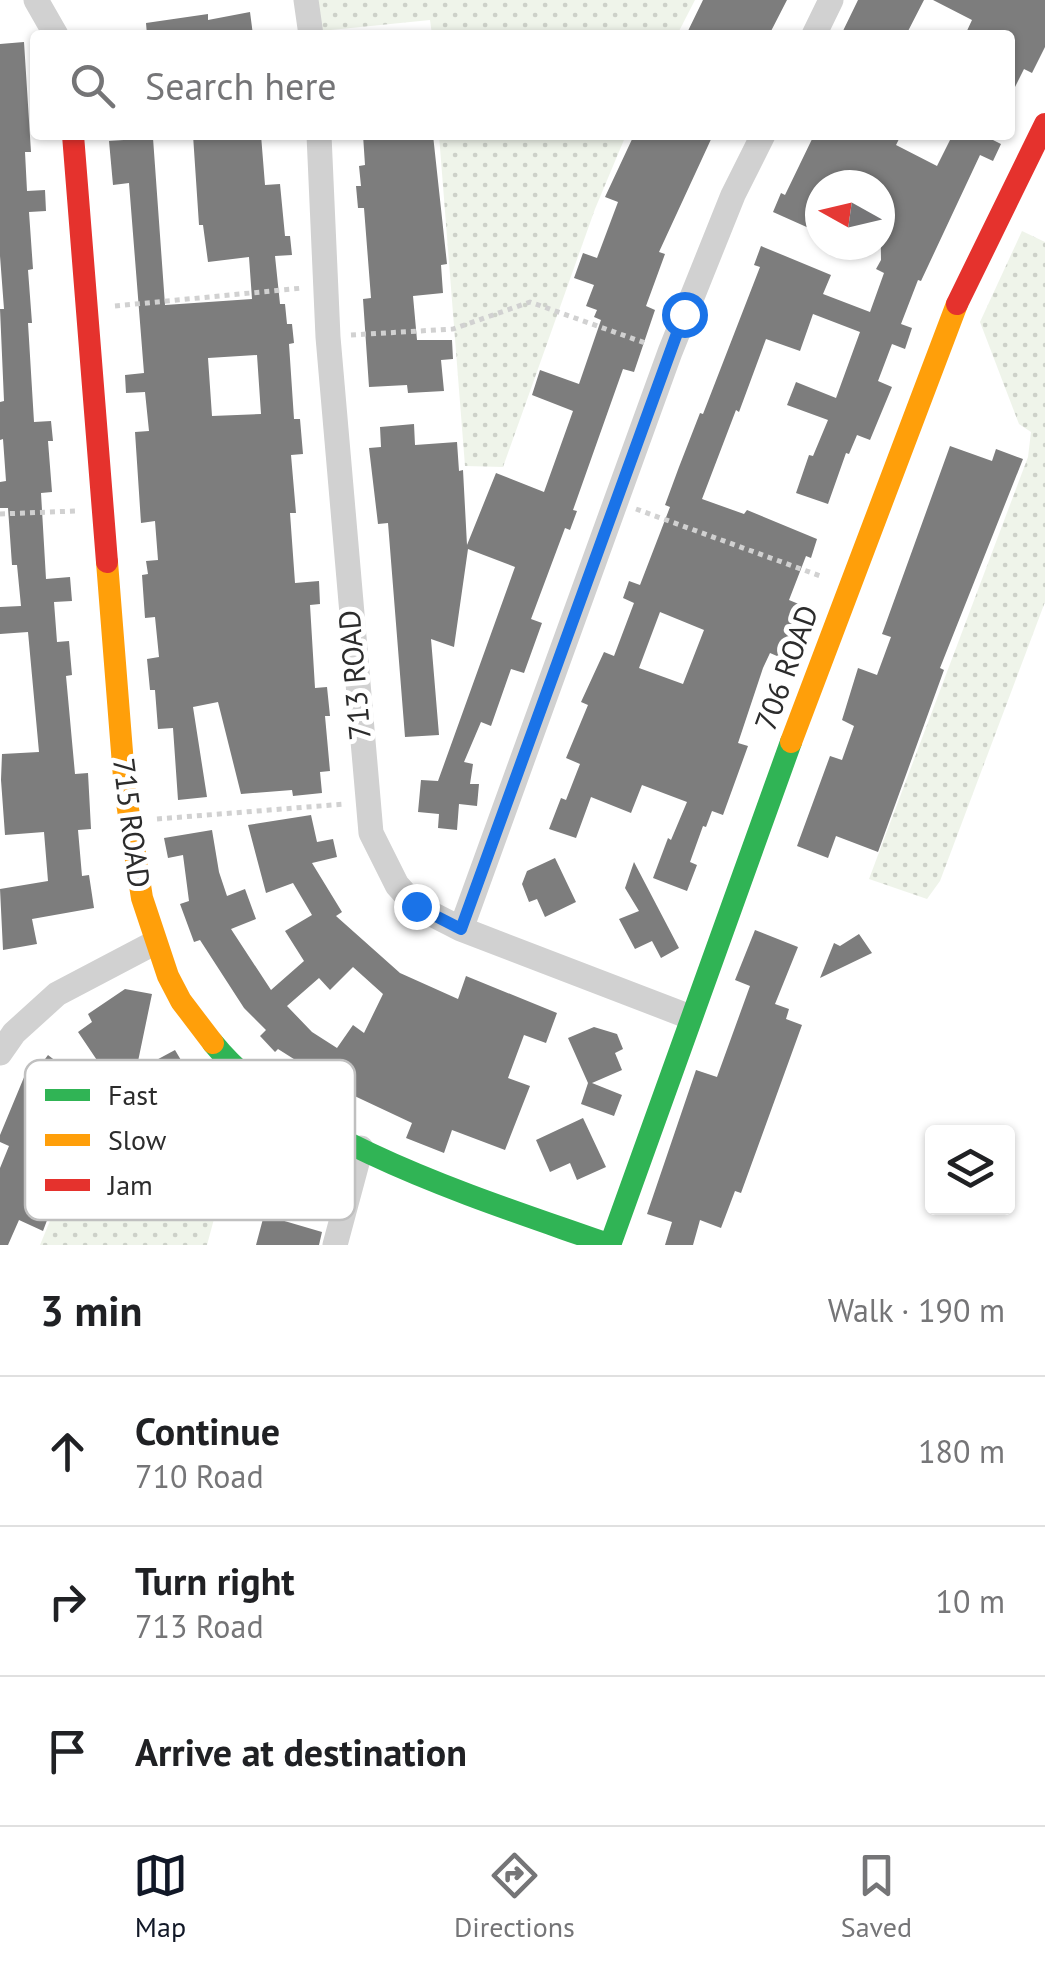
<!DOCTYPE html>
<html lang="en">
<head>
<meta charset="utf-8">
<style>
	:root { --surface:#fff; --page:#f2f2f2; --text:#202124; --muted:#757577; --line:#e0e0e0; --accent:#111827 }
	body { margin:0; font-family:"PT Sans",sans-serif; background:var(--page); color:var(--text) }
	.controls { position:absolute; right:30px; bottom:30px; display:grid; overflow:hidden; border-radius:10px; box-shadow:0 2px 8px #0004 }
	.controls button { width:90px; height:90px; display:grid; place-items:center; padding:0; border:0; border-bottom:2px solid var(--line); background:var(--surface); color:var(--text); font:50px sans-serif }
	.compass { position:absolute; left:805px; top:170px; width:90px; height:90px; border-radius:50%; background:var(--surface); box-shadow:0 2px 8px #0004; rotate:278deg }
	.stop { position:absolute; width:30px; height:30px; margin:-22px; border:8px solid #1a73e8; border-radius:50%; background:#fff }
	.stop.end { background:#1a73e8; border-color:#fff; box-shadow:0 2px 10px #0008 }
	.list { margin:0; padding:0; list-style:none }
	h2 { display:flex; justify-content:space-between; align-items:center; height:130px; margin:0; padding:0 40px; font-size:42px }
	h2 small { font-size:32px; font-weight:400; color:var(--muted) }
	.list li { display:grid; grid-template-columns:65px 1fr auto; gap:30px; align-items:center; box-sizing:border-box; height:150px; padding:0 40px; border-top:2px solid var(--line) }
	.list b { display:block; font-size:38px; white-space:nowrap }
	.list p { margin:0; font-size:32px; white-space:nowrap; color:var(--muted) }
	.list em { font-size:32px; font-style:normal; color:var(--muted) }
	.icon { flex:none; width:55px; height:55px; fill:none; stroke:currentColor; stroke-width:2; stroke-linecap:round; stroke-linejoin:round }
	.map { position:relative; flex:none; width:1045px; height:1245px; overflow:hidden }
	.search { position:absolute; background:var(--surface); box-shadow:0 2px 8px #0004; left:30px; right:30px; top:30px; height:110px; display:flex; align-items:center; gap:25px; box-sizing:border-box; padding:0 35px; border-radius:10px; color:var(--muted); font-size:38px }
	.sheet { height:580px; background:var(--surface) }
	nav { display:flex; justify-content:space-around; align-items:center; box-sizing:border-box; height:140px; border-top:2px solid var(--line); background:var(--surface); font-size:28px; color:var(--muted) }
	nav a { display:grid; justify-items:center; gap:5px }
	nav .on { color:var(--accent) }
	.map>svg:first-child { display:block }
	.grass { fill:url(#grass-dots) }
	.building { fill:#7d7d7d; fill-rule:evenodd }
	.lines { fill:none; stroke-linecap:round; stroke-linejoin:round }
	.path { stroke:#d1d1d1; stroke-width:5; stroke-dasharray:5 5; stroke-linecap:butt }
	.street { stroke:#d1d1d1; stroke-width:25 }
	.fast { stroke:#30b455; stroke-width:22 }
	.slow { stroke:#ff9f0a; stroke-width:22 }
	.jam { stroke:#e5322d; stroke-width:22 }
	.route { stroke:#1a73e8; stroke-width:12 }
	.labels { text-anchor:middle; stroke-width:10; stroke-linejoin:round; paint-order:stroke }
	.street-label { font-size:30px; fill:#2c2c2c; stroke:#fff }
	.key { fill:#fff; stroke:#c0c0c0; stroke-width:2.5 }
	.key-label { font-size:28px; fill:#2c2c2c }
</style>
</head>
<body>
<div class="map">
<svg width="1045" height="1245" viewBox="0 0 1045 1245">
	<defs>
		<pattern id="grass-dots" width="8" height="8" patternUnits="userSpaceOnUse" patternTransform="scale(2.5)"><rect width="8" height="8" fill="#eff4ea"/><path d="M2 2h.1M6 6h.1" fill="none" stroke="#cdd1c9" stroke-width="1.8" stroke-linecap="round"/></pattern>
	</defs>
	<rect width="100%" height="100%" fill="#fff"/>
	<path class="grass" d="M 313,0 L 695,0 L 677,35 L 432,35 L 430,20 L 321,31 Z
		M 439,135 L 626,135 L 595,209 L 503,467 L 465,466 Z
		M 1022,231 L 1045,242 L 1045,602 L 940,881 L 927,899 L 869,879 L 1028,457 L 1031,432 L 1019,424 L 980,322 Z
		M 112,1112 L 159,1166 L 214,1219 L 207,1245 L 40,1245 L 75,1160 Z"/>
	<path class="building" d="M 703,0 L 787,0 L 769,35 L 686,35 Z
		M 858,0 L 924,0 L 906,35 L 841,35 Z
		M 933,0 L 1045,0 L 1045,47 L 1032,73 L 1024,69 L 1010,97 L 1010,35 L 965,35 L 972,20 Z
		M 250,12 L 253,35 L 147,35 L 146,23 L 208,14 L 208,20 Z
		M 24,42 L 31,152 L 25,152 L 27,191 L 45,190 L 46,211 L 29,212 L 33,269 L 28,270 L 32,323 L 28,323 L 34,422 L 51,421 L 53,441 L 48,441 L 52,492 L 41,493 L 46,579 L 70,577 L 72,601 L 54,602 L 57,642 L 69,641 L 72,675 L 66,676 L 75,774 L 88,773 L 91,829 L 78,830 L 82,876 L 89,875 L 94,908 L 32,919 L 37,944 L 3,950 L 0,889 L 48,881 L 44,832 L 5,835 L 1,780 L 2,754 L 39,752 L 28,632 L 0,634 L 0,607 L 21,606 L 17,565 L 12,565 L 8,508 L 0,508 L 0,482 L 6,481 L 3,439 L 0,440 L 0,402 L 4,401 L 0,309 L 4,309 L 0,256 L 0,44 Z
		M 193,135 L 261,135 L 265,185 L 280,184 L 285,236 L 290,236 L 292,255 L 275,256 L 280,304 L 285,304 L 287,324 L 292,324 L 294,343 L 289,344 L 294,419 L 300,419 L 303,454 L 291,455 L 296,513 L 290,513 L 295,583 L 319,581 L 320,604 L 310,605 L 315,688 L 327,687 L 330,716 L 325,716 L 330,771 L 320,772 L 322,793 L 293,796 L 292,790 L 241,794 L 218,702 L 193,707 L 207,797 L 178,800 L 173,728 L 158,729 L 155,690 L 150,690 L 147,659 L 159,657 L 155,617 L 145,618 L 142,575 L 148,574 L 146,561 L 158,560 L 155,521 L 141,523 L 135,432 L 149,431 L 145,392 L 126,393 L 125,375 L 144,373 L 129,183 L 113,185 L 109,141 L 153,138 L 165,305 L 252,299 L 249,257 L 208,262 L 203,225 L 199,225 ZM 257,355 L 261,414 L 212,416 L 208,358 Z
		M 363,135 L 433,135 L 447,264 L 441,265 L 443,293 L 413,296 L 417,340 L 452,340 L 453,359 L 441,360 L 444,391 L 408,393 L 407,385 L 369,387 L 363,299 L 371,298 L 364,208 L 358,208 L 356,186 L 361,186 L 359,166 L 365,165 Z
		M 634,135 L 713,135 L 659,252 L 665,254 L 646,306 L 655,310 L 634,372 L 623,369 L 573,510 L 577,511 L 570,530 L 565,528 L 531,619 L 542,623 L 524,673 L 511,669 L 491,726 L 481,722 L 464,762 L 473,764 L 470,784 L 479,784 L 477,806 L 459,804 L 457,830 L 438,828 L 439,814 L 418,812 L 421,780 L 438,781 L 515,567 L 468,549 L 454,647 L 431,639 L 439,735 L 405,737 L 388,523 L 378,524 L 369,448 L 381,447 L 380,427 L 414,424 L 415,445 L 457,442 L 459,471 L 463,470 L 467,545 L 496,473 L 544,492 L 573,411 L 532,395 L 540,370 L 579,384 L 601,320 L 594,317 L 597,310 L 586,306 L 594,285 L 574,278 L 583,253 L 597,258 L 618,202 L 605,197 Z
		M 814,135 L 901,135 L 896,145 L 937,166 L 950,140 L 939,135 L 990,135 L 989,138 L 1001,144 L 993,161 L 980,155 L 921,281 L 918,280 L 901,324 L 912,328 L 905,349 L 892,344 L 878,381 L 892,387 L 870,440 L 857,435 L 849,454 L 846,453 L 828,504 L 796,493 L 809,455 L 813,456 L 828,420 L 787,405 L 796,382 L 836,398 L 860,332 L 813,314 L 800,351 L 766,339 L 739,412 L 736,410 L 702,499 L 744,514 L 747,510 L 817,539 L 811,558 L 806,556 L 789,600 L 801,605 L 784,659 L 770,653 L 763,668 L 738,743 L 748,746 L 723,815 L 712,811 L 706,827 L 703,826 L 690,862 L 697,865 L 687,891 L 653,878 L 668,838 L 671,840 L 687,802 L 642,785 L 631,813 L 591,797 L 576,838 L 549,829 L 561,798 L 566,800 L 580,764 L 566,758 L 588,705 L 581,702 L 604,652 L 614,656 L 634,603 L 623,598 L 629,581 L 640,585 L 670,507 L 665,505 L 679,467 L 700,413 L 703,414 L 760,267 L 754,265 L 761,246 L 831,275 L 823,294 L 870,312 L 884,273 L 876,269 L 881,260 L 880,185 L 820,185 L 820,233 L 773,212 L 781,193 L 785,195 ZM 660,612 L 704,630 L 683,684 L 639,668 Z
		M 950,446 L 992,461 L 996,449 L 1023,459 L 940,668 L 944,670 L 878,852 L 836,836 L 828,858 L 797,846 L 830,756 L 842,760 L 854,726 L 842,720 L 858,668 L 877,675 L 891,637 L 882,634 Z
		M 311,815 L 317,842 L 333,839 L 337,857 L 312,863 L 342,912 L 336,916 L 400,973 L 458,999 L 466,976 L 557,1013 L 546,1043 L 524,1035 L 508,1078 L 530,1086 L 505,1150 L 452,1130 L 444,1153 L 406,1138 L 412,1123 L 346,1092 L 278,1049 L 275,1052 L 260,1036 L 266,1030 L 244,1008 L 200,940 L 194,942 L 180,904 L 189,901 L 183,855 L 168,858 L 164,838 L 212,830 L 219,872 L 227,896 L 245,889 L 256,919 L 231,929 L 271,990 L 304,961 L 285,931 L 312,915 L 293,883 L 266,893 L 248,825 ZM 353,967 L 383,994 L 364,1033 L 353,1025 L 337,1048 L 312,1032 L 287,1006 L 319,978 L 330,990 Z
		M 555,858 L 576,902 L 545,917 L 537,899 L 529,902 L 522,884 L 527,871 Z
		M 634,862 L 679,948 L 661,958 L 652,941 L 635,949 L 619,919 L 639,911 L 625,888 Z
		M 755,930 L 798,947 L 775,1004 L 789,1009 L 786,1019 L 802,1025 L 741,1193 L 735,1191 L 721,1228 L 700,1220 L 693,1245 L 665,1245 L 672,1222 L 647,1214 L 696,1070 L 717,1077 L 750,986 L 735,980 Z
		M 859,934 L 872,953 L 820,978 L 834,943 L 840,946 Z
		M 125,989 L 152,994 L 136,1071 L 175,1050 L 201,1094 L 246,1138 L 275,1157 L 255,1185 L 225,1164 L 169,1109 L 144,1130 L 78,1032 L 92,1022 L 88,1014 Z
		M 594,1027 L 617,1034 L 623,1049 L 615,1053 L 622,1070 L 592,1083 L 622,1095 L 614,1116 L 581,1104 L 588,1083 L 568,1038 Z
		M 48,1055 L 112,1105 L 72,1154 L 43,1231 L 19,1220 L 8,1245 L 0,1245 L 0,1168 L 9,1146 L 0,1142 L 0,1135 L 27,1070 L 34,1074 Z
		M 583,1118 L 606,1167 L 577,1180 L 570,1163 L 550,1172 L 536,1140 Z
		M 264,1215 L 322,1232 L 319,1245 L 256,1245 Z"/>
	<g class="lines">
		<path class="path" d="M 115,306 L 303,288
			M 351,335 L 453,329 L 530,302 L 648,344
			M 636,509 L 823,577
			M 0,514 L 75,511
			M 157,819 L 345,804"/>
		<path class="street" d="M 36,0 L 56,35
			M 306,0 L 311,35
			M 814,35 L 831,0
			M 319,135 L 328,337 L 371,833 L 397,885 L 416,906 L 461,929 L 690,1017
			M 461,929 L 670,352 L 733,195 L 763,135
			M 0,1053 L 14,1033 L 57,994 L 154,943
			M 335,1245 L 361,1148"/>
		<path class="fast" d="M 213,1043 C 294,1144 490,1202 610,1245
			M 610,1245 L 791,742"/>
		<path class="slow" d="M 107,562 L 125,790 L 142,898 L 168,976 L 181,1001 L 213,1043
			M 791,742 L 957,304"/>
		<path class="jam" d="M 73,135 L 107,562
			M 957,304 L 1045,124"/>
	</g>
	<g class="lines">
		<path class="route" d="M 416,906 L 461,929 L 684,314"/>
	</g>
	<g class="labels">
		<g class="street-label">
			<text transform="translate(787 668) rotate(-70)" y="10">706 ROAD</text>
			<text transform="translate(355 675) rotate(-95)" y="10">713 ROAD</text>
			<text transform="translate(131 823) rotate(83)" y="10">715 ROAD</text>
		</g>
	</g>
	<rect x="25" y="1060" width="330" height="160" rx="15" class="key"/>
	<rect x="45" y="1089" width="45" height="12" fill="#30b455"/>
	<rect x="45" y="1134" width="45" height="12" fill="#ff9f0a"/>
	<rect x="45" y="1179" width="45" height="12" fill="#e5322d"/>
	<g class="key-label">
		<text x="108" y="1105">Fast</text>
		<text x="108" y="1150">Slow</text>
		<text x="108" y="1195">Jam</text>
	</g>
</svg>
<div class="controls">
<button><svg class="icon" aria-label="layers" viewBox="0 0 24 24"><path d="M12 4l9 5-9 5-9-5zM3 14l9 5 9-5"/></svg></button>
</div>
<svg class="compass" viewBox="-18 -18 36 36"><path d="M0-13l5 13h-10z" fill="#e53935"/><path d="M0 13l5-13h-10z" fill="#757577"/></svg>
<div class="stop" style="left:684px;top:314px"></div>
<div class="stop end" style="left:416px;top:906px"></div>
<div class="search"><svg class="icon" aria-label="search" viewBox="0 0 24 24"><circle cx="10" cy="10" r="6"/><path d="M15 15l6 6"/></svg>Search here</div>
</div>
<section class="sheet">
<h2>3 min<small>Walk · 190 m</small></h2>
<ul class="list">
<li><svg class="icon" aria-label="ahead" viewBox="0 0 24 24"><path d="M12 20V5M6 11l6-6 6 6"/></svg><div><b>Continue</b><p>710 Road</p></div><em>180 m</em></li>
<li><svg class="icon" aria-label="right" viewBox="0 0 24 24"><path d="M7 20v-9h11M14 6l5 5-5 5"/></svg><div><b>Turn right</b><p>713 Road</p></div><em>10 m</em></li>
<li><svg class="icon" aria-label="arrive" viewBox="0 0 24 24"><path d="M6 21V4h12l-3 4 3 4H6"/></svg><div><b>Arrive at destination</b></div></li>
</ul>
</section>
<nav>
<a class="on"><svg class="icon" aria-label="map" viewBox="0 0 24 24"><path d="M3 6l6-2 6 2 6-2v14l-6 2-6-2-6 2zM9 4v14M15 6v14"/></svg>Map</a>
<a><svg class="icon" aria-label="directions" viewBox="0 0 24 24"><path d="M12 3l9 9-9 9-9-9zM9 14v-3h6M13 9l2 2-2 2"/></svg>Directions</a>
<a><svg class="icon" aria-label="saved" viewBox="0 0 24 24"><path d="M7 4h10v16l-5-4-5 4z"/></svg>Saved</a>
</nav>
</body>
</html>
